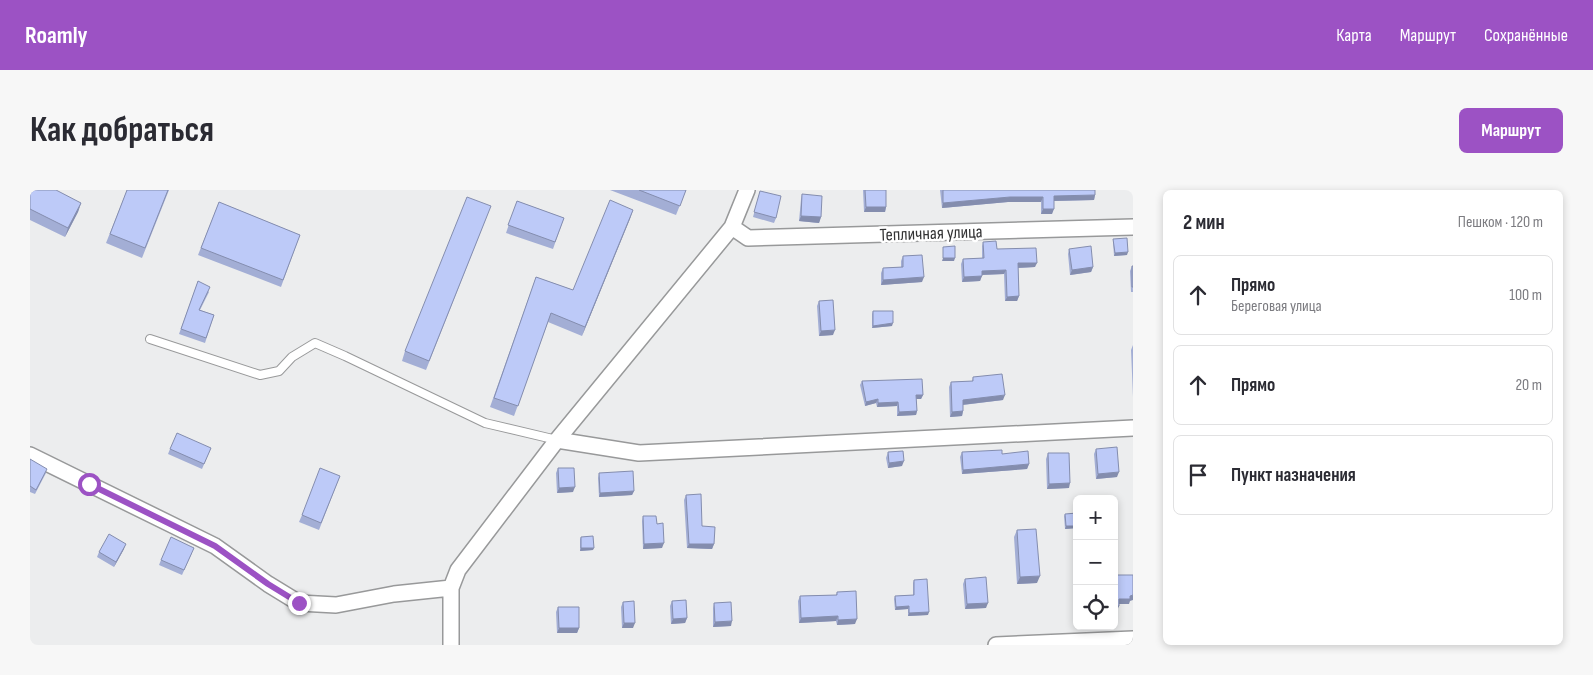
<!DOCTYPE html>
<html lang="ru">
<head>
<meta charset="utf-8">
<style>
	:root { --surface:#fff; --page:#f7f7f7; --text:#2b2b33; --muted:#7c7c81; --line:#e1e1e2; --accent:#9c52c4 }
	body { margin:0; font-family:"Sofia Sans Condensed",sans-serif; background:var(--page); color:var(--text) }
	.controls { position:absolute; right:15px; bottom:15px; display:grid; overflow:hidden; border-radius:8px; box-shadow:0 2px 8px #0003 }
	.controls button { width:45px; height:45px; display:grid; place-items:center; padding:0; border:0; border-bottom:1px solid var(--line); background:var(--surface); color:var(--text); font:25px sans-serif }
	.stop { position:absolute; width:15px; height:15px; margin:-11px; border:4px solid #9c52c4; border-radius:50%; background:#fff }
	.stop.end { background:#9c52c4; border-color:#fff; box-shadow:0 1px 5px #0008 }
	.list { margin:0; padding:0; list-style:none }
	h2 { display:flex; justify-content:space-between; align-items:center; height:65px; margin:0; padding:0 20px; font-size:21px }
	h2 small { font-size:16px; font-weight:400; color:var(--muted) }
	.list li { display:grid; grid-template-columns:32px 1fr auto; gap:15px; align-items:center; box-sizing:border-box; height:80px; margin:0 10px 10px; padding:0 10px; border:1px solid var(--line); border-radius:8px }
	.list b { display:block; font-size:19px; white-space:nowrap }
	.list p { margin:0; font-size:16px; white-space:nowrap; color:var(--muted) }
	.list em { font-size:16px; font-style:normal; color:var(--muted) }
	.icon { flex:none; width:28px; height:28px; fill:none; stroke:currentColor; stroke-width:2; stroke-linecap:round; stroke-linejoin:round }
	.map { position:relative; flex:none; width:1103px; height:455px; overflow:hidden; border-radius:8px }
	header { display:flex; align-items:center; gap:30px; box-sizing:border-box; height:70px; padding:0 25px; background:var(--accent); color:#fff }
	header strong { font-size:24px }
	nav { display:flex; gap:28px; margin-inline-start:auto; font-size:18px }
	.intro { display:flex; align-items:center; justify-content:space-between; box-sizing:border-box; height:120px; padding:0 30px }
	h1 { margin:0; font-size:35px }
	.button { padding:12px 22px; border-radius:8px; background:var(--accent); color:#fff; font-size:18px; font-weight:700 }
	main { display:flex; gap:30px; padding:0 30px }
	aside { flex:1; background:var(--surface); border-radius:8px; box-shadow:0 2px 8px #0003 }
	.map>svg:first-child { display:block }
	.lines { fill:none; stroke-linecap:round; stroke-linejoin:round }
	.lane-casing { stroke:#98999a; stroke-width:10 }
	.street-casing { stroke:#98999a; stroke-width:18 }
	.lane { stroke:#fff; stroke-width:8 }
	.street { stroke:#fff; stroke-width:15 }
	.wall { fill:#a3aed5 }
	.shaded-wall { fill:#848dae }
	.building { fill:#bdcaf8; stroke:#848dae }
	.route { stroke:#9c52c4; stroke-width:6 }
	.labels { text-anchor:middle; stroke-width:5; stroke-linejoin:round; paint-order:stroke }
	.street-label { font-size:18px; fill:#333334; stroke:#fff }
</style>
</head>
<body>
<header>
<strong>Roamly</strong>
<nav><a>Карта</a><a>Маршрут</a><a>Сохранённые</a></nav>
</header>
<div class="intro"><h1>Как добраться</h1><a class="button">Маршрут</a></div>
<main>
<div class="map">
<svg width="1103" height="455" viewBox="0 0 1103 455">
	<rect width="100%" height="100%" fill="#ecedee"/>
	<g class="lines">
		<g class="lane-casing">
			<path id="lane" d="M 120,149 L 230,185 L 249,181 L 262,167 L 285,153 L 315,166 L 455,233 L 527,250"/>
		</g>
		<g class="street-casing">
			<path id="street" d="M 702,37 L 718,48 L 1103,37
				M 527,250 L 609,263 L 1103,238
				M 0,265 L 185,356 L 238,394 L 269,413 L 306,415 L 364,404 L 421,398 L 421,455
				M 421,398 L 428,380 L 527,250 L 702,37 L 717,0
				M 966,455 L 1103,449"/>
		</g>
		<use href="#lane" class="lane"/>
		<use href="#street" class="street"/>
	</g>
	<path class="wall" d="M 0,0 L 51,13 L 48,22 L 35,47 L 0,30 Z
		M 97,0 L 139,0 L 112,68 L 76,53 Z
		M 580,0 L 656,0 L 646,25 Z
		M 833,0 L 856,0 L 856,17 L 855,22 L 834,22 Z
		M 910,0 L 1065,0 L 1065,5 L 1064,10 L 1024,11 L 1022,24 L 1011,24 L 1011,12 L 978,12 L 912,18 Z
		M 730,1 L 746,28 L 744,33 L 723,27 Z
		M 772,4 L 791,27 L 789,33 L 769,31 L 771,9 Z
		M 487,11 L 534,28 L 523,59 L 476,43 Z
		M 189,12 L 270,45 L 251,97 L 168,65 Z
		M 603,20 L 552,146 L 518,132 L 484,226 L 460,217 L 506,87 L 543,100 Z
		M 457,26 L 396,180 L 372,171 L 375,161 Z
		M 1083,49 L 1097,65 L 1084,66 L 1083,52 Z
		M 953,52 L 1005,77 L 988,78 L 989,106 L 987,111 L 975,111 L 974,84 L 952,85 L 950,91 L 932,92 L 931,74 L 933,69 L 952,68 L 952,56 Z
		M 1039,59 L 1063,77 L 1061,82 L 1040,85 L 1038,64 Z
		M 873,66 L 892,92 L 851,95 L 851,83 L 853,78 L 871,77 L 871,71 Z
		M 1102,76 L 1103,102 L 1101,102 L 1100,81 Z
		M 168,91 L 179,102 L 170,120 L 184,125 L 175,153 L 149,144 Z
		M 789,111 L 803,145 L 789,146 L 787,116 Z
		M 843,121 L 862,136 L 842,138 L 842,124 Z
		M 1103,155 L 1103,207 L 1101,160 Z
		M 943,187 L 973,210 L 933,215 L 933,221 L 932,226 L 920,227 L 919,197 L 921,192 L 942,191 Z
		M 832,191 L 893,205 L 891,209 L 886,209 L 887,221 L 886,225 L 867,226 L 867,216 L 847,217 L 846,213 L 835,216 L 830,195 Z
		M 181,258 L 172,279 L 138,264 L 140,259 Z
		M 1066,259 L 1087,287 L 1066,289 L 1064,264 Z
		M 858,262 L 872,276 L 858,278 L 856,268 Z
		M 932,262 L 972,264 L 999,274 L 997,279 L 932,284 L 930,267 Z
		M 1018,263 L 1039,298 L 1017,299 L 1016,269 Z
		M 0,269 L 16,283 L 5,304 L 0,302 Z
		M 528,278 L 543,302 L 527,303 L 526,283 Z
		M 569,283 L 604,301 L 602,305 L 569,307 L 568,288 Z
		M 310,286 L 289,340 L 269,332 L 272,325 Z
		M 656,305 L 672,336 L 684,354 L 682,359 L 657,358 L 654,310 Z
		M 1035,324 L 1047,338 L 1035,339 L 1034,326 Z
		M 613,326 L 627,334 L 632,358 L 613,359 L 612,331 Z
		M 987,340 L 1007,393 L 987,394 L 984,347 Z
		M 551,347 L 563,360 L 550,361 L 550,349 Z
		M 94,359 L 84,377 L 67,367 L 69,362 Z
		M 162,363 L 152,385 L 129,375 L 131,370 Z
		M 935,389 L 956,418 L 935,419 L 933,394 Z
		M 884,390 L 898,425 L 878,426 L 878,419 L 865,420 L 864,409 L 865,406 L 883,405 L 883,393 Z
		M 807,402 L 825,434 L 807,435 L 806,431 L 769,433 L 768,411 L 770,406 L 806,405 Z
		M 642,411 L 657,428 L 655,433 L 641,434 L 640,416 Z
		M 593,412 L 603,438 L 592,438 L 591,417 Z
		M 684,413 L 701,436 L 683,437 L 683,418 Z
		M 528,417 L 549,438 L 547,443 L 527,443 L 526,422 Z"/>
	<path class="shaded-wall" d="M 1065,5 L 1064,10 L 1022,11 L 1024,6 Z
		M 980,7 L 1013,7 L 1011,12 L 978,12 L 912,18 L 913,13 Z
		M 51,13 L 48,22 L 35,47 L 38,38 Z
		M 836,17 L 856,17 L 855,22 L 834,22 Z
		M 1013,19 L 1024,19 L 1022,24 L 1011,24 Z
		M 603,20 L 600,29 L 552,146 L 555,137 Z
		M 771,26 L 791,27 L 789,33 L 769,31 Z
		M 1098,62 L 1097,65 L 1084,66 L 1085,63 Z
		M 913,68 L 925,68 L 924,71 L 912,71 Z
		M 988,73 L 1007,73 L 1005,77 L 986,78 Z
		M 1063,77 L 1061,82 L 1040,85 L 1042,80 Z
		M 976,80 L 974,84 L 950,85 L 952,81 Z
		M 952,86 L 950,91 L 932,92 L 934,87 Z
		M 894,87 L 892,92 L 851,95 L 853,90 Z
		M 989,106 L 987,111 L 975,111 L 977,107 Z
		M 863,133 L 862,136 L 842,138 L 843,136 Z
		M 805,140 L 803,145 L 789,146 L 791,141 Z
		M 886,205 L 893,205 L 891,209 L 885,209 Z
		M 975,205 L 973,210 L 931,215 L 933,210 Z
		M 848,209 L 846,213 L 835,216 L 836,212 Z
		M 868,212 L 867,216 L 847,217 L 848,213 Z
		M 887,221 L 886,225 L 867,226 L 869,222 Z
		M 933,221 L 932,226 L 920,227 L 922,222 Z
		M 874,271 L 872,276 L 858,278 L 859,273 Z
		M 999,274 L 997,279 L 932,284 L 933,280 Z
		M 1089,282 L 1087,287 L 1066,289 L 1068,284 Z
		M 1040,293 L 1039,298 L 1017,299 L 1019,294 Z
		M 545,297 L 543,302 L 527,303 L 529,298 Z
		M 604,301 L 602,305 L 569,307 L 570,303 Z
		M 1036,336 L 1047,336 L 1047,338 L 1035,339 Z
		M 634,353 L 632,358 L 613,359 L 614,354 Z
		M 96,354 L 94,359 L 84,377 L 86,372 Z
		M 659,354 L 684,354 L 682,359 L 657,358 Z
		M 551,358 L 564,358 L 563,360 L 550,361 Z
		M 1010,386 L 1007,393 L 987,394 L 990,387 Z
		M 1103,405 L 1103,410 L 1100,411 L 1099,414 L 1088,414 L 1089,409 Z
		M 958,413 L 956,418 L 935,419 L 937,414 Z
		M 879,416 L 878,419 L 865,420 L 866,417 Z
		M 1084,416 L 1089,416 L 1087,421 L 1084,421 Z
		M 899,422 L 898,425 L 878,426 L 879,423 Z
		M 808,426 L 806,431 L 769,433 L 771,428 Z
		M 657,428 L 655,433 L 641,434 L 643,429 Z
		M 827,429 L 825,434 L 807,435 L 808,430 Z
		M 702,431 L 701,436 L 683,437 L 685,432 Z
		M 594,433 L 605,433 L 603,438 L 592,438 Z
		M 529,438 L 549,438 L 547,443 L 527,443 Z"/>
	<path class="building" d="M 0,0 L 26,0 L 51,13 L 38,38 L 0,19 Z
		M 97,0 L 138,0 L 115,58 L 80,44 Z
		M 609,0 L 656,0 L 650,16 Z
		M 835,0 L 856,0 L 856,17 L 836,17 Z
		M 913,0 L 1065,0 L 1065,5 L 1024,6 L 1024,19 L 1013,19 L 1013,7 L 980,7 L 913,13 Z
		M 730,1 L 751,6 L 746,28 L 724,22 Z
		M 772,4 L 792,6 L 791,27 L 771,26 Z
		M 437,7 L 461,16 L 399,171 L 375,161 Z
		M 580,10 L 603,20 L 555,137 L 521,123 L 488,216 L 464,208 L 506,87 L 543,100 Z
		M 487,11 L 534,28 L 525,52 L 478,35 Z
		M 189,12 L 270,45 L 253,90 L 171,58 Z
		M 1097,48 L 1098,62 L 1085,63 L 1083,49 Z
		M 966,51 L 967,59 L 1006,58 L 1007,73 L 988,73 L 989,106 L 977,107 L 976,80 L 952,81 L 952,86 L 934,87 L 933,69 L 954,68 L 953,52 Z
		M 925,56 L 925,68 L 913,68 L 913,57 Z
		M 1061,56 L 1063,77 L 1042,80 L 1039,59 Z
		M 892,65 L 894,87 L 853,90 L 853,78 L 873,77 L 873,66 Z
		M 1102,76 L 1103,76 L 1103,97 L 1102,97 Z
		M 168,91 L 180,97 L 169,120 L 184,125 L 176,148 L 151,139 Z
		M 803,110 L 805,140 L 791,141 L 789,111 Z
		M 843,121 L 863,121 L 863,133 L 843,136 Z
		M 972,184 L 975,205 L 933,210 L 933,221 L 922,222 L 921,192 L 943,191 L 943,187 Z
		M 892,189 L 893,205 L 886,205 L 887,221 L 869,222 L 868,212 L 848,213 L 848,209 L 836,212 L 832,191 Z
		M 147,243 L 181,258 L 174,274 L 140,259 Z
		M 1087,257 L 1089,282 L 1068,284 L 1066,259 Z
		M 972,260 L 972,264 L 998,261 L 999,274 L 933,280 L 932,262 Z
		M 873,261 L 874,271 L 859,273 L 858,262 Z
		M 1018,263 L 1039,263 L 1040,293 L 1019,294 Z
		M 0,269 L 17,279 L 6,300 L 0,296 Z
		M 290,278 L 310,286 L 291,333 L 272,325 Z
		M 528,278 L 544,278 L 545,297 L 529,298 Z
		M 603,281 L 604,301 L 570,303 L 569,283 Z
		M 671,304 L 672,336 L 685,337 L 684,354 L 659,354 L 656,305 Z
		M 1047,323 L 1047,336 L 1036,336 L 1035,324 Z
		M 613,326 L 626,326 L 627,334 L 633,333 L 634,353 L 614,354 Z
		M 1006,339 L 1010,386 L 990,387 L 987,340 Z
		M 79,344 L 96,354 L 86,372 L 69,362 Z
		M 563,346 L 564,358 L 551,358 L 551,347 Z
		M 141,347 L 164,358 L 154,380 L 131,370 Z
		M 1084,385 L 1103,385 L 1103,405 L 1100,406 L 1100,409 L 1089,409 L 1089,416 L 1084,416 Z
		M 956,387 L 958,413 L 937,414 L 935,389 Z
		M 897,389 L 899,422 L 879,423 L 879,416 L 866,417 L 865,406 L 884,405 L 884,390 Z
		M 826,401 L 827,429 L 808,430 L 808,426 L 771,428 L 770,406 L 807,405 L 807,402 Z
		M 656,410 L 657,428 L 643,429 L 642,411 Z
		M 604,411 L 605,433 L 594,433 L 593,412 Z
		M 701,412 L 702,431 L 685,432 L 684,413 Z
		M 528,417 L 549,417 L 549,438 L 529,438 Z"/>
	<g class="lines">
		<path class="route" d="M 59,294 L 185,356 L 238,394 L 269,413"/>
	</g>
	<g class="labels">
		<g class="street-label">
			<text transform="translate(901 43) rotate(-2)" y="6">Тепличная улица</text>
		</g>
	</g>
</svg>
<div class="controls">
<button>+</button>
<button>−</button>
<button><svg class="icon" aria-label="locate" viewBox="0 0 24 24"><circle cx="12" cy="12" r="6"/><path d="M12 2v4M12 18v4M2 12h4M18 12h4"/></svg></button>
</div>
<div class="stop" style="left:59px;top:294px"></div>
<div class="stop end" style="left:269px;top:413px"></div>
</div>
<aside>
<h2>2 мин<small>Пешком · 120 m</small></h2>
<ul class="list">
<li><svg class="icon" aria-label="ahead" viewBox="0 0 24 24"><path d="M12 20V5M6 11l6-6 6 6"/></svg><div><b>Прямо</b><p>Береговая улица</p></div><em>100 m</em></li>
<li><svg class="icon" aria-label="ahead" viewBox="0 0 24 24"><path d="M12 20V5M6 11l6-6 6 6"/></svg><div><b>Прямо</b></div><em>20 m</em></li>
<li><svg class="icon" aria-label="arrive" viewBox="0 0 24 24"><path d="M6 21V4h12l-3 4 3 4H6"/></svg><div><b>Пункт назначения</b></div></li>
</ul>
</aside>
</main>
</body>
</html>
